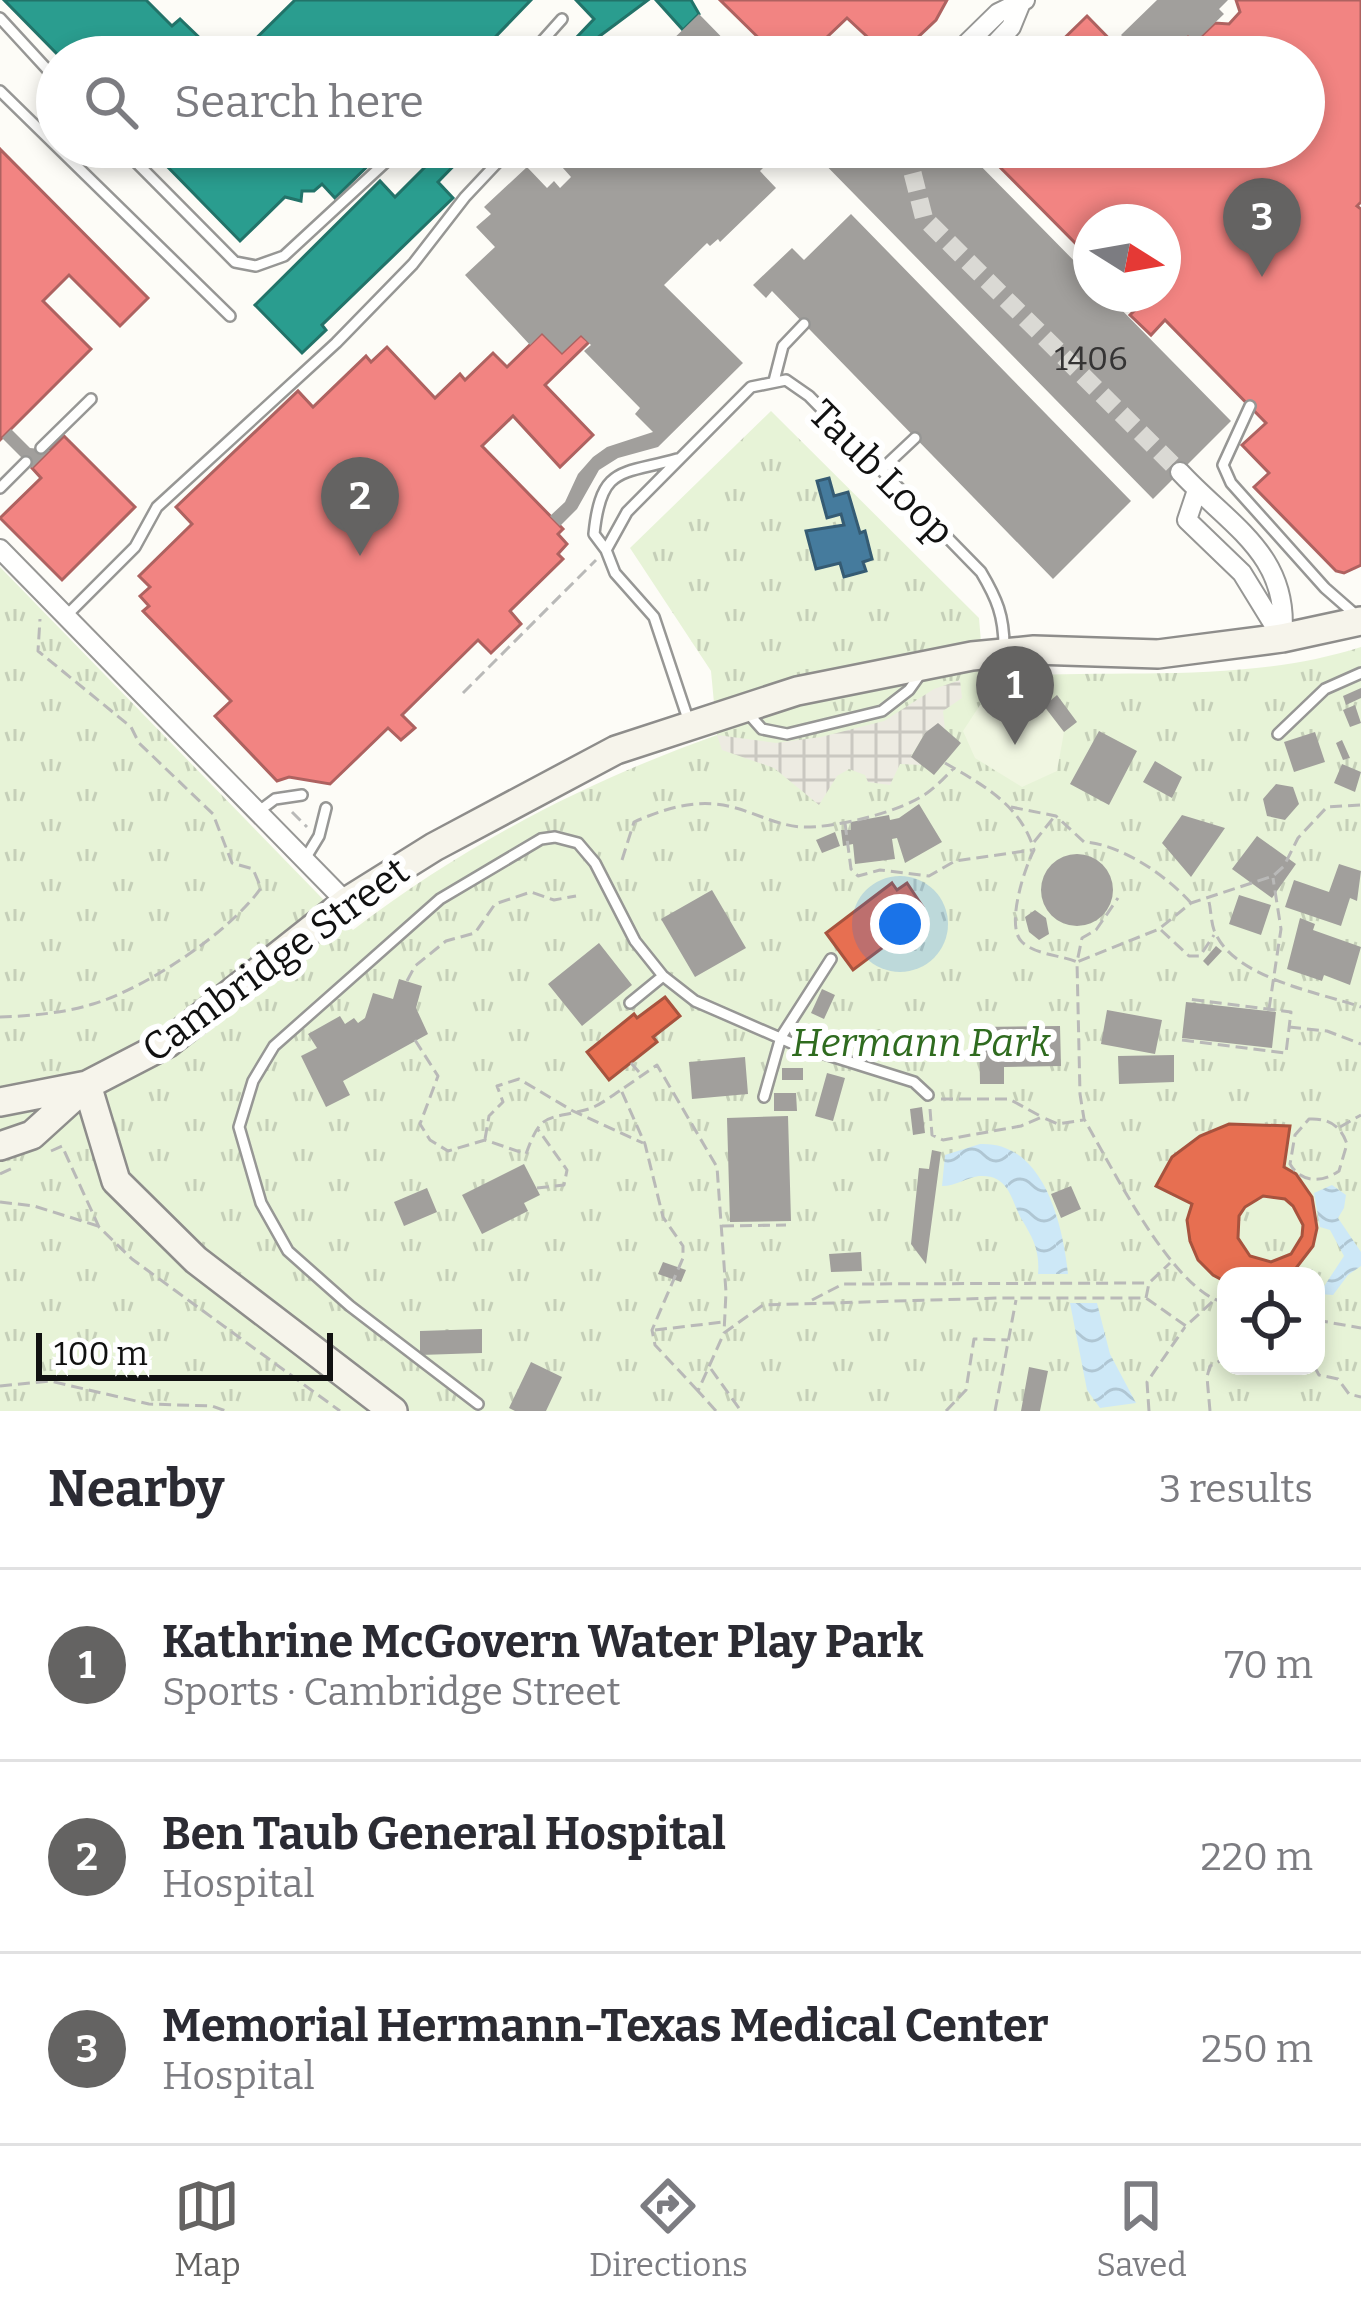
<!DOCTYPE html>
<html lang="en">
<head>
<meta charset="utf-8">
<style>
	:root { --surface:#fff; --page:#f7f7f7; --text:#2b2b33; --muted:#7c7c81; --line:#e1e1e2; --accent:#646362 }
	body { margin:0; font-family:Bitter,serif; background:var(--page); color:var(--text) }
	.controls { position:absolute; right:36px; bottom:36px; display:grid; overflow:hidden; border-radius:24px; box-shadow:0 6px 18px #0003 }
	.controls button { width:108px; height:108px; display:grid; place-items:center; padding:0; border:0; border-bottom:3px solid var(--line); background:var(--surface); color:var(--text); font:60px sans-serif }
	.compass { position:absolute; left:1073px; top:204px; width:108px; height:108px; border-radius:50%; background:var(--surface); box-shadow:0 6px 18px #0003; rotate:101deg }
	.scale { position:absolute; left:36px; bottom:30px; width:297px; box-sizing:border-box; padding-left:12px; border:6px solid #111; border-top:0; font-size:33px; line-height:42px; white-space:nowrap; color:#111; -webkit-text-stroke:9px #fff; paint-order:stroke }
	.you { position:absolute; left:900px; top:924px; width:42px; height:42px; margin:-30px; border:9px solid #fff; border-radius:50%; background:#1a73e8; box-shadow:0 0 0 18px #1a73e833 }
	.badge { display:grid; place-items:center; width:78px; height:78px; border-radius:50%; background:var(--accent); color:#fff; font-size:39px; font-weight:700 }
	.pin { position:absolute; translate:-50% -99px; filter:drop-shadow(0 3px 6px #0008) }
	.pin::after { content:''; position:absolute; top:63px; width:42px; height:36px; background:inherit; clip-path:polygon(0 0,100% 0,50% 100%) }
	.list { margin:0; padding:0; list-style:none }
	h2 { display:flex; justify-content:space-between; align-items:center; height:156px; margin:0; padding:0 48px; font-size:51px }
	h2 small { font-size:39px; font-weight:400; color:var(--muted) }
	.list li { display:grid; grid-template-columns:78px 1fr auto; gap:36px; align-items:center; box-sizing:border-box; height:192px; padding:0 48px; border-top:3px solid var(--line) }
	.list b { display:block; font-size:45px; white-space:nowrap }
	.list p { margin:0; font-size:39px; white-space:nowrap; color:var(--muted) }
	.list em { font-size:39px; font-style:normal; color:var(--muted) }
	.icon { flex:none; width:66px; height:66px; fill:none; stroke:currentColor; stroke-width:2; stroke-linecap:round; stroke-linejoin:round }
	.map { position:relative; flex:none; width:1361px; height:1411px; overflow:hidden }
	.search { position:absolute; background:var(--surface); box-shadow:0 6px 18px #0003; left:36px; right:36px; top:36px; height:132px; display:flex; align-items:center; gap:30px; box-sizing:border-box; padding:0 42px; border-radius:66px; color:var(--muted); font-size:45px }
	.sheet { height:732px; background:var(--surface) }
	nav { display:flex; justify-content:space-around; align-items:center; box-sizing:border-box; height:168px; border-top:3px solid var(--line); background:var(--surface); font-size:33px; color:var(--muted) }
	nav a { display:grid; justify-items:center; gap:6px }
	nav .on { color:var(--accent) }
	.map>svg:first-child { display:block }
	.park { fill:url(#park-tufts); fill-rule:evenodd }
	.pitch { fill:#f0f6e1 }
	.plaza { fill:url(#plaza-grid) }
	.water { fill:url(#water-waves) }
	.shops { fill:#e76f51; stroke:#a7533e; stroke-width:3; fill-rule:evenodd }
	.schools { fill:#2a9d8f; stroke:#227369; stroke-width:3 }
	.health { fill:#f28482; stroke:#ae6260; stroke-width:3 }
	.public { fill:#457b9d; stroke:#355b73; stroke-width:3 }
	.building { fill:#a19f9c }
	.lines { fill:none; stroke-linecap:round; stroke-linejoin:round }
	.street-tunnel { stroke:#dad9d4; stroke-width:18; stroke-dasharray:18 9; stroke-linecap:butt }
	.lane-casing { stroke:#979795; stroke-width:14 }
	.street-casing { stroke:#979795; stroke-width:22 }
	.secondary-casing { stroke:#8e8d8b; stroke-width:32 }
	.path { stroke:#b9b9b8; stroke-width:3; stroke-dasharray:12 6; stroke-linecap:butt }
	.lane { stroke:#fffffe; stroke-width:9 }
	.street { stroke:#fffffe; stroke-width:18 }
	.secondary { stroke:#f6f4eb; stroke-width:27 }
	.labels { text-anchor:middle; stroke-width:12; stroke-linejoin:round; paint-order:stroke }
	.number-label { font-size:33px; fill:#353434 }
	.street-label { font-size:39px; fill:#111; stroke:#fff }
	.park-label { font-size:39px; font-style:italic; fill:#2f6b1f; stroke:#fff }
</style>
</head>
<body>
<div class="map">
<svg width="1361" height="1411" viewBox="0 0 1361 1411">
	<defs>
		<pattern id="park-tufts" width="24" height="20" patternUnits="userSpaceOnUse" patternTransform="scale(3)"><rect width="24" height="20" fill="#e7f3d7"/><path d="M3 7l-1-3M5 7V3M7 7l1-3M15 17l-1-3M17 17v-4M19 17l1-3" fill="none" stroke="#c5cfb8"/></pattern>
		<pattern id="plaza-grid" width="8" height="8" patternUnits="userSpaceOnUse" patternTransform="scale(3)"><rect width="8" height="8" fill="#edebe2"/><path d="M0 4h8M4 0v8" fill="none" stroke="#cac8c1"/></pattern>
		<pattern id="water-waves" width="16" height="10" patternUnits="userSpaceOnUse" patternTransform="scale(3)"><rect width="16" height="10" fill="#cde8f7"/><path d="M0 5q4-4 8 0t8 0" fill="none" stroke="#afc6d3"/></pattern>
	</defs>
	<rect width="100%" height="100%" fill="#fdfcf7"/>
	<path class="park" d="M 771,411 L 979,618 L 984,678 C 1110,667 1239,686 1361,647 L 1361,1411 L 0,1411 L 0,567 L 353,930 C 464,845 585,782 717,735 L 711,671 L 630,548 ZM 1226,1276 L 1316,1276 L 1316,1366 L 1226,1366 Z"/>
	<path class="pitch" d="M 1025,699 L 1044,706 L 1064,732 L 1057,771 L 1022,787 L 975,758 L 963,731 L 980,705 Z"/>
	<path class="plaza" d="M 960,680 L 962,698 L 943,711 L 945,729 L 938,724 L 925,733 L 911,756 L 921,765 L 900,764 L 890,785 L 868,782 L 865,775 L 849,769 L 837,776 L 819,805 L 774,768 L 722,750 L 717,735 L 776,743 L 821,737 L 884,721 L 934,689 Z"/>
	<path class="water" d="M 980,1144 C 1044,1141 1063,1225 1068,1274 L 1038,1274 C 1040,1251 1033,1238 1022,1220 C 1011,1201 1010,1174 979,1176 C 966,1178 956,1186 942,1186 L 945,1155 Z
		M 1332,1185 L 1346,1195 L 1344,1208 L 1338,1218 L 1361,1252 L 1361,1266 L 1348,1275 L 1333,1295 L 1319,1294 L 1344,1256 L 1330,1230 L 1320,1227 L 1314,1193 Z
		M 1070,1303 L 1097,1303 L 1110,1354 L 1136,1403 L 1100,1408 L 1087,1390 Z"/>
	<path class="shops" d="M 892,883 L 897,890 L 907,883 L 923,907 L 913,914 L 918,921 L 853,970 L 826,933 Z
		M 665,997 L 680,1016 L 653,1037 L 657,1042 L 609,1080 L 587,1052 L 634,1014 L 637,1018 Z
		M 1229,1124 L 1290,1126 L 1284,1167 L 1296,1174 L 1312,1197 L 1317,1228 L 1313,1246 L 1290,1276 L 1226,1276 L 1226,1282 L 1213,1275 L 1198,1260 L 1190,1241 L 1187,1220 L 1192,1204 L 1156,1186 L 1172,1157 L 1200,1136 ZM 1263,1196 L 1285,1199 L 1293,1206 L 1303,1225 L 1302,1236 L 1291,1254 L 1271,1262 L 1250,1256 L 1238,1238 L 1239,1216 L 1245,1207 Z"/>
	<path class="schools" d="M 4,0 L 146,0 L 172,26 L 180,19 L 210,48 L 203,57 L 60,57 Z
		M 295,0 L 531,0 L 476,57 L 237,57 Z
		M 576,0 L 648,0 L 585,47 L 576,38 L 594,19 Z
		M 656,0 L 691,0 L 699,14 L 683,30 Z
		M 161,147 L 387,147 L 335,198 L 322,184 L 314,191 L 302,191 L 301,201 L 285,197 L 240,241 L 155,154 Z
		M 422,147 L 472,147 L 438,182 L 453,198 L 322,325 L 326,330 L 302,353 L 255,305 L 380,181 L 395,197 L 426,166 L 415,154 Z"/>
	<path class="health" d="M 720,0 L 947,0 L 936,20 L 897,57 L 889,57 L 847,18 L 806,57 L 778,57 Z
		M 1236,0 L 1361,0 L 1361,202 L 1357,206 L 1361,209 L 1361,565 L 1344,573 L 1336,571 L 1254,487 L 1269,473 L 1242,445 L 1266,423 L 1165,320 L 1151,335 L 1130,315 L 1138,307 L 1125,294 L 1163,294 L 1163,222 L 1091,222 L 1091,259 L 980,147 L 1304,147 L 1304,57 L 1180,57 L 1173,50 L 1188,35 L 1195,42 L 1215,23 L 1229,24 L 1240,12 Z
		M 1087,16 L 1127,57 L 1045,57 Z
		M 0,149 L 148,298 L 120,326 L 69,275 L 43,301 L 91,349 L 0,440 Z
		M 542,333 L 562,353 L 581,335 L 589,342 L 545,385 L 593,435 L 560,467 L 513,416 L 482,446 L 563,529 L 558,534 L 567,544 L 558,554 L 563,559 L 510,611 L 521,624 L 491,653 L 478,640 L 402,715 L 415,728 L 401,740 L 388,728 L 330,784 L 289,777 L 277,781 L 215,716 L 231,701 L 143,611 L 149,606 L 140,596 L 150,587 L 139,576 L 192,524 L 176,507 L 298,391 L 313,407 L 366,356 L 371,362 L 387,347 L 435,398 L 460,374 L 465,380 L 493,353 L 507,367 Z
		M 64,436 L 135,507 L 62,580 L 0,518 L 41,478 L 32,468 Z"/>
	<path class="public" d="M 829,478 L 834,496 L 848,492 L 860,533 L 865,531 L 872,559 L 863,562 L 866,571 L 844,577 L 840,563 L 816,569 L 806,531 L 844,525 L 841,514 L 827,518 L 817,481 Z"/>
	<path class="building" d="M 1157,0 L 1228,0 L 1219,9 L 1224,14 L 1195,42 L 1188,35 L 1165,57 L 1143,57 L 1121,35 Z
		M 699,14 L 741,57 L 642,57 L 657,43 L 663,49 Z
		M 859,42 L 874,57 L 844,57 Z
		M 565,147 L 757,147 L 770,161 L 760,171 L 776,188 L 720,242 L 718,239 L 710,246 L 707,243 L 664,285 L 743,363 L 658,447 L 618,458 L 599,470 L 577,509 L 560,526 L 550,516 L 565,502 L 578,474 L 593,457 L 607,447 L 653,432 L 635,414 L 640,408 L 584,351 L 591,345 L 581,335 L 562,353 L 542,333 L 530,345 L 465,275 L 495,247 L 476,227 L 491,214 L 484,207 L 527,167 L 547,188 L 554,181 L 560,188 L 571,177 L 554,158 Z
		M 808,147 L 962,147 L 1091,278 L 1091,294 L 1106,294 L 1231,421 L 1153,499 Z
		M 851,214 L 1131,501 L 1053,579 L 772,291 L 766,298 L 753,285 L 792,248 L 804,260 Z
		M 11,429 L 30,448 L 50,450 L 32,468 L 2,438 Z
		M 1361,688 L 1361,698 L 1346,705 L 1343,696 Z
		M 1057,695 L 1077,722 L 1064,732 L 1044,706 Z
		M 1355,705 L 1361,723 L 1350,727 L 1343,710 Z
		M 938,723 L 961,743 L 934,775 L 911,757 L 925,733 Z
		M 1099,731 L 1137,751 L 1109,805 L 1070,784 Z
		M 1315,732 L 1325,762 L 1294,772 L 1284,742 Z
		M 1342,740 L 1350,758 L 1343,760 L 1336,743 Z
		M 1155,761 L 1182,777 L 1172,798 L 1143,782 Z
		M 1342,764 L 1361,772 L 1355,792 L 1334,783 Z
		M 1276,784 L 1293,787 L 1299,804 L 1285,820 L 1267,816 L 1263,799 Z
		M 919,804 L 942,842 L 905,863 L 897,838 L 892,839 L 895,859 L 855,864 L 853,844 L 843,846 L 841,830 L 851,830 L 851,822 L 889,815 L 890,820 L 899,818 Z
		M 1182,815 L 1225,828 L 1191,877 L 1162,843 Z
		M 835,832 L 840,846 L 822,853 L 816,840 Z
		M 1257,836 L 1296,864 L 1272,898 L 1232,869 Z
		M1041 890a36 36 0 1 1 72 0a36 36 0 1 1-72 0Z
		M 1339,864 L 1361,871 L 1357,901 L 1350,898 L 1341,926 L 1285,907 L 1294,880 L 1329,892 Z
		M 712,890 L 746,948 L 695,977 L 661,919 Z
		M 1239,895 L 1271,905 L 1261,935 L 1229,924 Z
		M 1035,910 L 1046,918 L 1049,934 L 1039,940 L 1029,932 L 1025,917 Z
		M 1300,918 L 1315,924 L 1313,930 L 1361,947 L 1350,985 L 1324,975 L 1322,981 L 1287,969 Z
		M 599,943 L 632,985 L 582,1026 L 548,984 Z
		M 1216,946 L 1222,951 L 1208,966 L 1203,961 Z
		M 399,979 L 422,986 L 416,1008 L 428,1034 L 343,1081 L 350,1095 L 326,1107 L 301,1056 L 317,1048 L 308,1034 L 340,1016 L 345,1024 L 354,1018 L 358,1023 L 365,1018 L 373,993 L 393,999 Z
		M 822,989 L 835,995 L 824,1019 L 811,1013 Z
		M 1186,1002 L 1276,1012 L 1272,1048 L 1182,1038 Z
		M 1107,1010 L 1162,1020 L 1155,1054 L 1101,1044 Z
		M 1060,1026 L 1061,1066 L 1004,1067 L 1004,1084 L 980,1084 L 979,1027 Z
		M 1174,1055 L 1174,1082 L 1119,1084 L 1118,1056 Z
		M 745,1057 L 748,1094 L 692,1099 L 689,1062 Z
		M 782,1068 L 803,1068 L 803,1080 L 782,1080 Z
		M 827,1073 L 845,1078 L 833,1121 L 815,1116 Z
		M 774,1093 L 796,1093 L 797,1111 L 774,1111 Z
		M 922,1107 L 925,1133 L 913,1135 L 910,1109 Z
		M 788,1116 L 791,1221 L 730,1222 L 727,1118 Z
		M 932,1150 L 941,1152 L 926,1264 L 911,1244 L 919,1168 L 929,1169 Z
		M 524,1164 L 540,1195 L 524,1203 L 528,1211 L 482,1234 L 462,1195 Z
		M 1071,1186 L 1081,1209 L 1061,1218 L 1051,1194 Z
		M 427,1188 L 437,1212 L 404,1226 L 394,1202 Z
		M 861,1252 L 862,1271 L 831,1272 L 829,1254 Z
		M 663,1262 L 686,1270 L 681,1282 L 658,1274 Z
		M 482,1329 L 482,1353 L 420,1355 L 420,1331 Z
		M 531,1362 L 562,1377 L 546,1411 L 515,1411 L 509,1408 Z
		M 1029,1367 L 1048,1371 L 1040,1411 L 1021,1411 Z"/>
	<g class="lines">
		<path class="street-tunnel" d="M 910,147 L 908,155 L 924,218 L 1180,472"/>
		<g class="lane-casing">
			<path id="lane" d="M 0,18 L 57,80
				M 528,57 L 562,19
				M 597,57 L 609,45
				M 0,91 L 230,316
				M 121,147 L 235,262 L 256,266 L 284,256 L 402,147
				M 774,381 L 783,346 L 804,324
				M 1250,406 L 1223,465 L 1231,483 L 1325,588 L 1357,616
				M 41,448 L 91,399
				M 882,469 L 915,438
				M 0,488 L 26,462
				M 606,550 L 594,534 C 601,465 621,475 677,459
				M 66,616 L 135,547 L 157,507 L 336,343 L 413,264 L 465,197 L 512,147
				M 746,711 L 762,729 L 787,734 L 882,711 L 909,690 L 919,676
				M 689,722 L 654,617 L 615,573 L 606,550 L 627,512 L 751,387 L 786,380 L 809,396 L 981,572 C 997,599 1004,616 1004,647
				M 1278,734 L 1325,689 L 1361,673
				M 259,811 L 275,799 L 302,795
				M 305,859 L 319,836 L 326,808
				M 630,1003 L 663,976
				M 764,1097 L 781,1037 L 831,959
				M 478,1404 L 350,1306 L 288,1251 L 261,1203 L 239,1127 L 253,1081 L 274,1046 L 440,899 L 541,839 L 555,837 L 578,843 L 595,863 L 635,941 L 663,976 L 695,1001 L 796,1045 L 914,1082 L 928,1095"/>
		</g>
		<g class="street-casing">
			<path id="street" d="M 953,57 L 998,13 L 1025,0
				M 983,57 L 1011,27 L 1020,5
				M 1180,472 C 1230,526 1291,555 1282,638
				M 1197,490 L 1187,520 L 1242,573 L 1282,638
				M 0,549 L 346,902"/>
		</g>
		<g class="secondary-casing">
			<path id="secondary" d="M 87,1085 L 116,1181 L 196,1260 L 393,1411
				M 0,1102 L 87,1085
				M 0,1146 L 32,1135 L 87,1085 L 168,1043 L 346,902 L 434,847 L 616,750 L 797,691 L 972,656 L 1034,650 L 1158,654 L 1282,638 L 1361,621"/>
		</g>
		<path class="path" d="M 463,693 L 596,560
			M 945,763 C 983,785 1021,805 1034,850 C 1025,867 1005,926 1022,942 C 1036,955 1061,955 1077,962 L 1082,938 L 1096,930 L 1118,898
			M 1011,807 L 1056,816 L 1084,842 C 1121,844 1167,876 1191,903
			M 292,812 L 307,827
			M 845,823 L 851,869 L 858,876 L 880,870 L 929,876 L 955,861 L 1032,850
			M 1034,842 L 1054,817
			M 622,860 L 634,822 C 666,808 697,798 732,807 C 756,813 778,826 803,827 C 835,828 901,812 927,793 C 937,786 946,776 954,768
			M 1209,902 C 1211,910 1211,922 1214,930 C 1232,978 1318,992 1361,1007
			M 1161,930 L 1189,956 L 1200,956 L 1214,935
			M 407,981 L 415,966 L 446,941 L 475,933 L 495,904 L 531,892 L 554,900 L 576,896
			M 1269,1009 L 1281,929 L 1273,878
			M 0,1017 C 29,1016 65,1013 93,1004 C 146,988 229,933 261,888 L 253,869 L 232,863 L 213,814 L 139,743 L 131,727 L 38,651 L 40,619
			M 1289,1027 L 1327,1031 L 1361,1044
			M 415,1040 L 438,1076 L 420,1124 L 430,1140 L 448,1151 L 485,1140 L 526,1154 C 541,1112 546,1120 585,1110 C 598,1107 610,1097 621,1090
			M 1182,1040 L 1286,1053 L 1291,1012 L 1187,999
			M 631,1063 L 640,1073
			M 941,1099 L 1009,1099 L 1042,1117
			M 930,1109 L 932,1135 L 943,1140 L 1021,1126 L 1042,1117 L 1058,1124 L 1083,1120
			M 1309,1119 C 1329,1118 1341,1126 1347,1144 L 1339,1171 C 1322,1183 1301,1183 1290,1164 L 1295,1135 Z
			M 1340,1127 L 1361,1115
			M 485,1139 L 489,1116 L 503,1102 L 497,1086 L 519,1079 L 573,1111 L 643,1143
			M 51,1151 L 62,1146 L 99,1227 L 132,1259 L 340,1411
			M 0,1174 L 15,1167
			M 537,1188 L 564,1185 L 567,1170 L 537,1128
			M 0,1202 L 34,1206 L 98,1226
			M 722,1226 L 786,1225
			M 1146,1298 L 1149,1283 L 1170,1263
			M 812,1300 L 843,1284 L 1149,1283
			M 1226,1303 C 1173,1293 1111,1165 1084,1119 L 1080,1094 L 1077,962 L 1159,929 L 1191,903 L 1273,876 L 1284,866 L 1298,838 L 1327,807 L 1361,805
			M 1316,1320 L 1361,1328
			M 655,1330 L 723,1322
			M 1314,1366 L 1319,1375 L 1338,1379 L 1349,1394 L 1361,1397
			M 711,1369 L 741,1411
			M 0,1386 L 50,1381 L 149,1404 L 212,1406 L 226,1411
			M 698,1391 L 655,1345 L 652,1330 L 683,1258 L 683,1246 L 663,1217 L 645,1144 L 621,1090 L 657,1065 L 717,1167 L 726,1292 L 724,1333
			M 716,1411 L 698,1391 L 724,1333 L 763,1305 L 999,1298 L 1146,1298 L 1186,1326 L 1212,1302
			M 946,1411 L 966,1390 L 974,1339 L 1008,1340
			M 995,1411 L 1016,1300
			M 1149,1411 L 1147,1382 L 1185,1327
			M 1210,1411 L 1207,1377 L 1210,1366 L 1226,1358"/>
		<use href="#lane" class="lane"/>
		<use href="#street" class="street"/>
		<use href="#secondary" class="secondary"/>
	</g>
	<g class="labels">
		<g class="number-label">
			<text x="1091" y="370">1406</text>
		</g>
		<g class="street-label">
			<text transform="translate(882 472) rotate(45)" y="14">Taub Loop</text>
			<text transform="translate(275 959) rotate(-36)" y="14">Cambridge Street</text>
		</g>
		<g class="park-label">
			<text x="921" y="1056">Hermann Park</text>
		</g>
	</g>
</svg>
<div class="controls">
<button><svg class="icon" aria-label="locate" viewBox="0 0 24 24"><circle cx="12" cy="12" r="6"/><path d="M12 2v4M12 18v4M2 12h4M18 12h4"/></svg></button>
</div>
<svg class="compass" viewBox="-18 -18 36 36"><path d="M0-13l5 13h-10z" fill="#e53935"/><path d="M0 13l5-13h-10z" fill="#7c7c81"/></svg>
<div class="scale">100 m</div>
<div class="you"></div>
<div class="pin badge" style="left:1015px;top:745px">1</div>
<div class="pin badge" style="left:360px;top:556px">2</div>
<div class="pin badge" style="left:1262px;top:277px">3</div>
<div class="search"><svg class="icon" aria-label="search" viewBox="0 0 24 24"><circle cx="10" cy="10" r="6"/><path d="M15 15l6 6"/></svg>Search here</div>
</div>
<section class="sheet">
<h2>Nearby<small>3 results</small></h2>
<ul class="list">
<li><span class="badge">1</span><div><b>Kathrine McGovern Water Play Park</b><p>Sports · Cambridge Street</p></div><em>70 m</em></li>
<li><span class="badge">2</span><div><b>Ben Taub General Hospital</b><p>Hospital</p></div><em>220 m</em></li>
<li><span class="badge">3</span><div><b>Memorial Hermann-Texas Medical Center</b><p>Hospital</p></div><em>250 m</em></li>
</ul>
</section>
<nav>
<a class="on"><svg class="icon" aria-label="map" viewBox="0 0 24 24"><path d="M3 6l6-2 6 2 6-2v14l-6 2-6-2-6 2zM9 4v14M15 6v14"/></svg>Map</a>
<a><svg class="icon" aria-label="directions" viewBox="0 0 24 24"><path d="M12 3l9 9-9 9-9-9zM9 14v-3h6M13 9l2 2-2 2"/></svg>Directions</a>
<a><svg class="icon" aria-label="saved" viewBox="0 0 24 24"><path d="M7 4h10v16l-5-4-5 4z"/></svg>Saved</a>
</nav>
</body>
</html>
